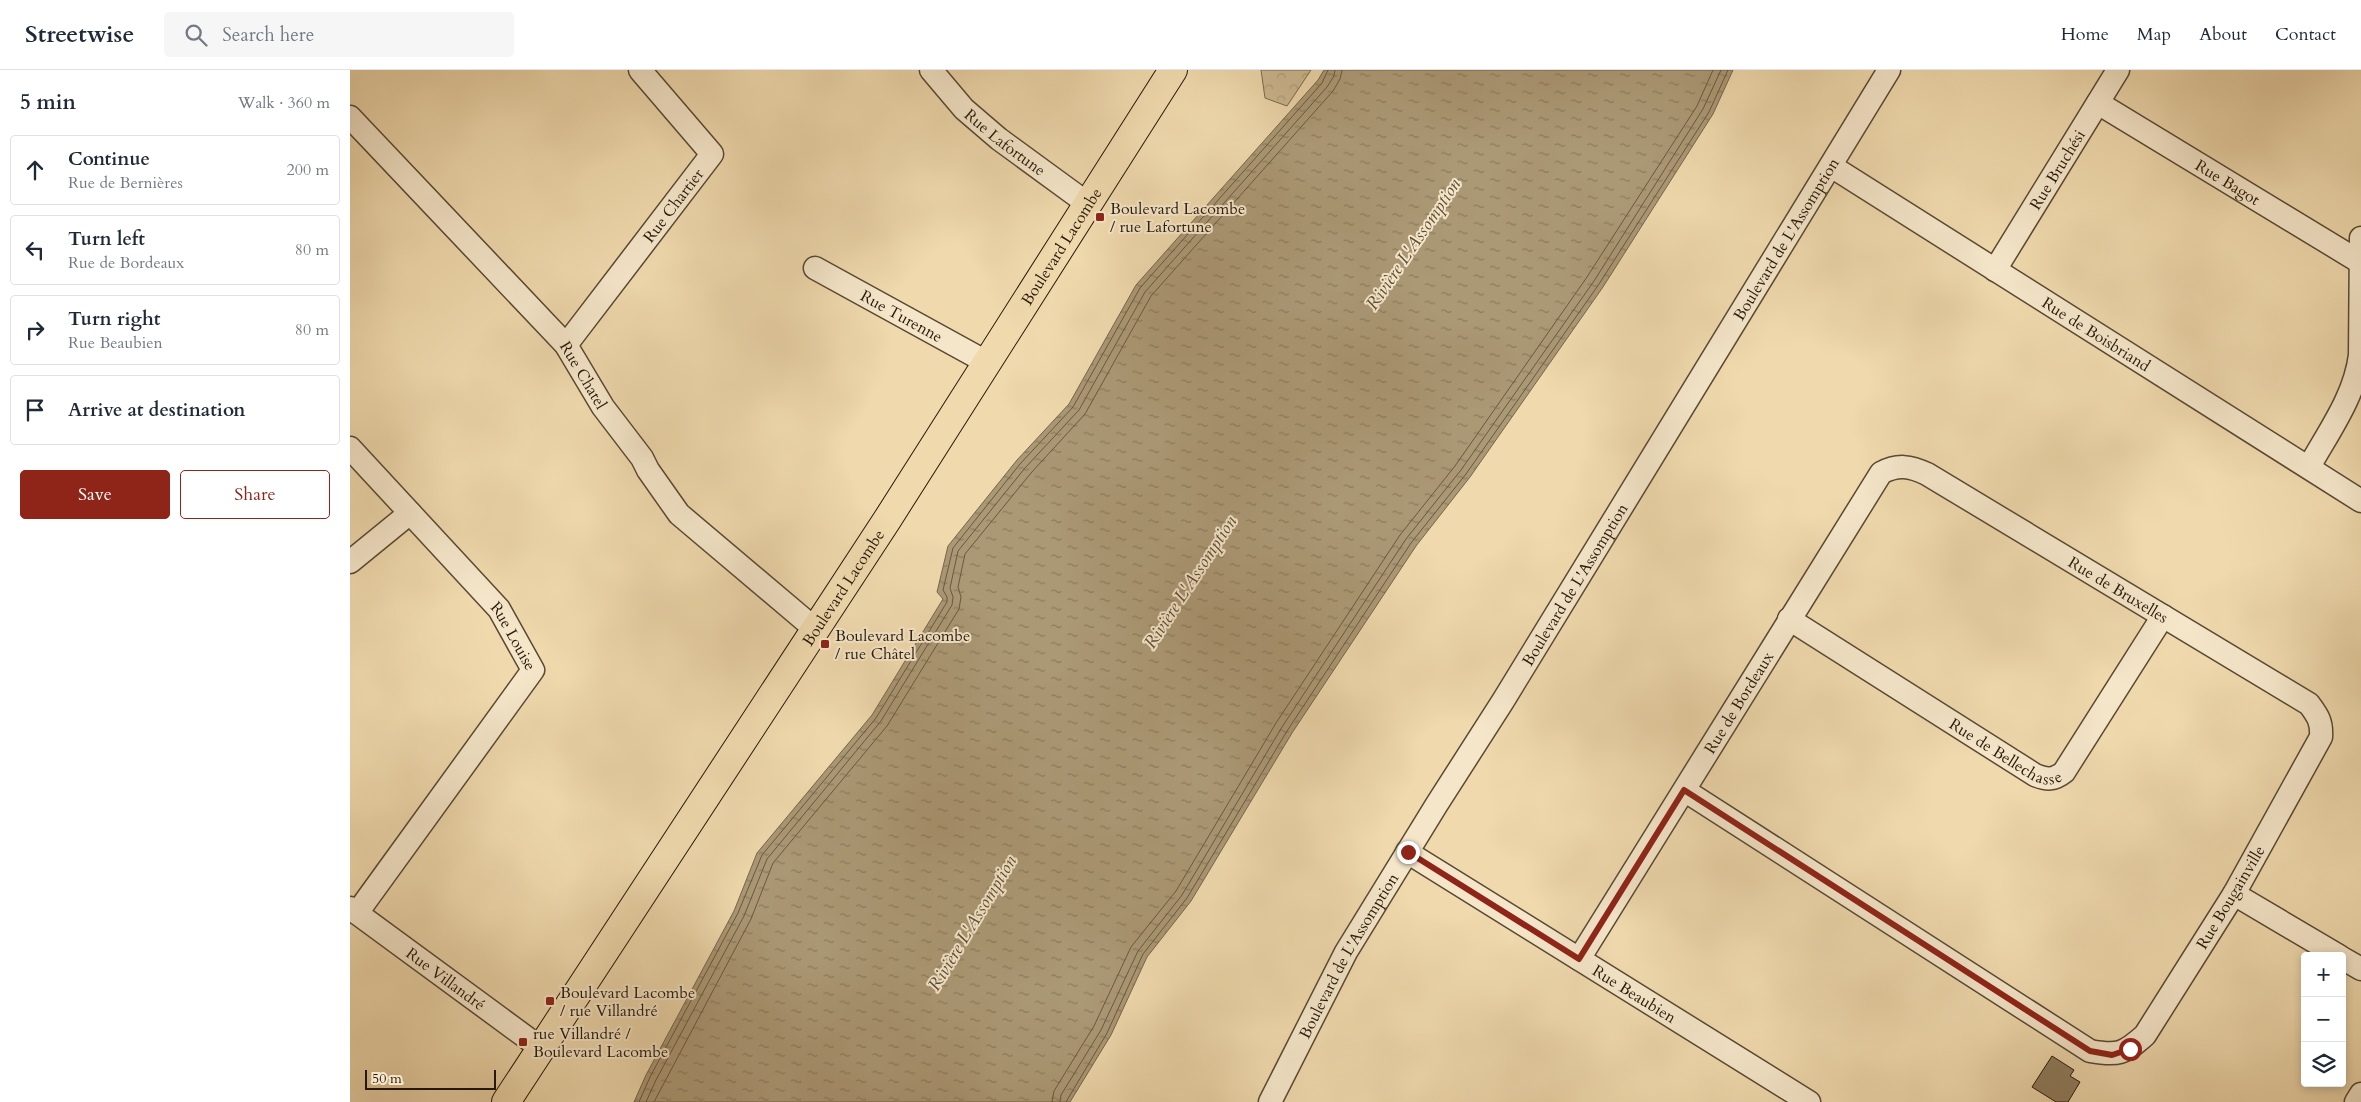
<!DOCTYPE html>
<html lang="en">
<head>
<meta charset="utf-8">
<style>
	:root { --surface:#fff; --page:#f6f6f7; --text:#1f2937; --muted:#747a83; --line:#e0e1e3; --accent:#8f2418 }
	body { margin:0; font-family:Cardo,serif; background:var(--page); color:var(--text) }
	.controls { position:absolute; right:15px; bottom:15px; display:grid; overflow:hidden; border-radius:5px; box-shadow:0 2px 8px #0003 }
	.controls button { width:45px; height:45px; display:grid; place-items:center; padding:0; border:0; border-bottom:1px solid var(--line); background:var(--surface); color:var(--text); font:25px sans-serif }
	.scale { position:absolute; left:15px; bottom:12px; width:131px; box-sizing:border-box; padding-left:5px; border:2px solid #271909; border-top:0; font-size:14px; line-height:18px; white-space:nowrap; color:#271909; -webkit-text-stroke:4px #f5e6ca; paint-order:stroke }
	.stop { position:absolute; width:15px; height:15px; margin:-11px; border:4px solid #8f2418; border-radius:50%; background:#fff }
	.stop.end { background:#8f2418; border-color:#fff; box-shadow:0 1px 5px #0008 }
	.list { margin:0; padding:0; list-style:none }
	h2 { display:flex; justify-content:space-between; align-items:center; height:65px; margin:0; padding:0 20px; font-size:21px }
	h2 small { font-size:16px; font-weight:400; color:var(--muted) }
	.list li { display:grid; grid-template-columns:32px 1fr auto; gap:15px; align-items:center; box-sizing:border-box; height:70px; margin:0 10px 10px; padding:0 10px; border:1px solid var(--line); border-radius:5px }
	.list b { display:block; font-size:19px; white-space:nowrap }
	.list p { margin:0; font-size:16px; white-space:nowrap; color:var(--muted) }
	.list em { font-size:16px; font-style:normal; color:var(--muted) }
	.actions { display:flex; gap:10px; padding:15px 20px }
	.actions a { flex:1; padding:11px 0; border:1px solid var(--accent); border-radius:5px; text-align:center; font-size:18px; color:var(--accent) }
	.actions .main { background:var(--accent); color:#fff }
	.icon { flex:none; width:28px; height:28px; fill:none; stroke:currentColor; stroke-width:2; stroke-linecap:round; stroke-linejoin:round }
	.map { position:relative; flex:none; width:2011px; height:1032px; overflow:hidden }
	header { display:flex; align-items:center; gap:30px; box-sizing:border-box; height:70px; padding:0 25px; background:var(--surface); border-bottom:1px solid var(--line) }
	header strong { font-size:24px }
	nav { display:flex; gap:28px; margin-inline-start:auto; font-size:18px }
	.search { width:350px; height:45px; background:var(--page); display:flex; align-items:center; gap:12px; box-sizing:border-box; padding:0 18px; border-radius:5px; color:var(--muted); font-size:19px }
	main { display:flex }
	aside { flex:1; background:var(--surface) }
	.map>svg:first-child { display:block }
	.forest { fill:url(#forest-crowns); stroke:#7a684d }
	.water { fill:url(#water-ripples); stroke:#76654a }
	.lines { fill:none; stroke-linecap:round; stroke-linejoin:round }
	.shore { stroke:#69583f; stroke-width:1 }
	.building { fill:#8f7d5e; stroke:#271909 }
	.minor-casing { stroke:#594932; stroke-width:25 }
	.major-casing { stroke:#271909; stroke-width:30 }
	.minor { stroke:#f5e6ca; stroke-width:22 }
	.major { stroke:#efd9ad; stroke-width:28 }
	.route { stroke:#8f2418; stroke-width:6 }
	.poi-dot { fill:#8f2418; stroke:#f5e6ca; stroke-width:2 }
	.labels { text-anchor:middle; stroke-width:4; stroke-linejoin:round; paint-order:stroke }
	.street-label { font-size:16px; fill:#271909; stroke:#f5e6ca }
	.poi-label { font-size:16px; fill:#271909; stroke:#f5e6ca; text-anchor:start }
	.water-label { font-size:18px; font-style:italic; fill:#5c4c34; stroke:#f5e6ca }
</style>
</head>
<body>
<header>
<strong>Streetwise</strong>
<div class="search"><svg class="icon" aria-label="search" viewBox="0 0 24 24"><circle cx="10" cy="10" r="6"/><path d="M15 15l6 6"/></svg>Search here</div>
<nav><a>Home</a><a>Map</a><a>About</a><a>Contact</a></nav>
</header>
<main>
<aside>
<h2>5 min<small>Walk · 360 m</small></h2>
<ul class="list">
<li><svg class="icon" aria-label="ahead" viewBox="0 0 24 24"><path d="M12 20V5M6 11l6-6 6 6"/></svg><div><b>Continue</b><p>Rue de Bernières</p></div><em>200 m</em></li>
<li><svg class="icon" aria-label="left" viewBox="0 0 24 24"><path d="M17 20v-9H6M10 6l-5 5 5 5"/></svg><div><b>Turn left</b><p>Rue de Bordeaux</p></div><em>80 m</em></li>
<li><svg class="icon" aria-label="right" viewBox="0 0 24 24"><path d="M7 20v-9h11M14 6l5 5-5 5"/></svg><div><b>Turn right</b><p>Rue Beaubien</p></div><em>80 m</em></li>
<li><svg class="icon" aria-label="arrive" viewBox="0 0 24 24"><path d="M6 21V4h12l-3 4 3 4H6"/></svg><div><b>Arrive at destination</b></div></li>
</ul>
<div class="actions"><a class="main">Save</a><a>Share</a></div>
</aside>
<div class="map">
<svg width="2011" height="1032" viewBox="0 0 2011 1032">
	<defs>
		<pattern id="forest-crowns" width="20" height="18" patternUnits="userSpaceOnUse" patternTransform="scale(1.25)"><rect width="20" height="18" fill="#cdb891"/><path d="M2 6a3 3 0 1 1 6 0M12 15a3 3 0 1 1 6 0" fill="none" stroke="#b09e7c"/></pattern>
		<pattern id="water-ripples" width="26" height="14" patternUnits="userSpaceOnUse" patternTransform="scale(1.25)"><rect width="26" height="14" fill="#ab9875"/><path d="M2 4q2-2 4 0t4 0M15 11q2-2 4 0t4 0" fill="none" stroke="#8b7b5e"/></pattern>
	</defs>
	<rect width="100%" height="100%" fill="#efd9ad"/>
	<filter id="stains"><feTurbulence type="fractalNoise" baseFrequency=".004" numOctaves="4"/><feColorMatrix values="0 0 0 0 .2 0 0 0 0 .09 0 0 0 0 .02 0 0 0 .5 -.17"/></filter>
	<radialGradient id="worn" r=".72"><stop offset=".6" stop-color="#630" stop-opacity="0"/><stop offset="1" stop-color="#630" stop-opacity=".3"/></radialGradient>
	<path class="forest" d="M 911,0 L 961,0 L 937,36 L 915,28 Z"/>
	<path class="water" d="M 974,0 L 1383,0 L 1363,44 L 1253,217 L 1120,407 L 1066,476 L 942,663 L 841,831 L 797,887 L 761,965 L 720,1032 L 284,1032 L 296,1005 L 384,841 L 407,783 L 522,645 L 593,529 L 587,522 L 598,476 L 667,390 L 719,334 L 786,215 L 968,10 Z"/>
	<g class="lines">
		<path class="shore" d="M 289,1032 L 300,1007 L 388,843 L 412,785 L 526,648 L 597,532 L 597,527 L 593,520 L 603,478 L 670,394 L 723,337 L 790,218 L 972,13 L 978,0
			M 296,1032 L 306,1010 L 394,846 L 417,789 L 531,651 L 602,535 L 603,527 L 600,518 L 608,481 L 675,398 L 729,340 L 795,222 L 977,17 L 984,6 L 985,0
			M 304,1032 L 401,849 L 423,793 L 537,656 L 609,539 L 611,527 L 608,517 L 615,484 L 681,403 L 735,344 L 801,226 L 983,21 L 990,9 L 992,0
			M 702,1032 L 704,1021 L 744,956 L 781,877 L 826,821 L 926,653 L 1050,465 L 1105,396 L 1237,207 L 1347,36 L 1363,0
			M 710,1032 L 711,1025 L 751,960 L 788,881 L 832,825 L 932,657 L 1056,469 L 1111,400 L 1244,211 L 1353,39 L 1371,0
			M 716,1032 L 757,963 L 793,884 L 837,828 L 937,661 L 1061,473 L 1116,404 L 1249,214 L 1359,42 L 1378,0"/>
	</g>
	<path class="building" d="M 1702,986 L 1724,1000 L 1720,1006 L 1730,1012 L 1718,1032 L 1706,1032 L 1682,1017 Z"/>
	<g class="lines">
		<g class="minor-casing">
			<g id="minor">
				<path id="s1" d="M 581,0 L 614,39 L 649,69 L 738,134"/>
				<path id="s2" d="M 1748,33 L 2010,192"/>
				<path id="s3" d="M 0,47 L 216,275 L 253,337 L 292,388 L 298,400 L 329,444 L 465,559"/>
				<path id="s4" d="M 1481,96 L 2011,431"/>
				<path id="s5" d="M 465,198 L 638,293"/>
				<path id="s6" d="M 1645,200 L 1768,0"/>
				<path id="s7" d="M 216,275 L 362,84 L 290,0"/>
				<path id="s8" d="M 0,378 L 149,539 L 183,600 L 7,843"/>
				<path d="M 1959,397 C 1979,361 2005,326 2010,285 L 2011,168"/>
				<path d="M 0,492 L 60,443"/>
				<path id="s9" d="M 1439,549 L 1685,705 C 1697,710 1704,710 1714,702 L 1813,546"/>
				<path id="s10" d="M 1057,782 L 1459,1032"/>
				<path d="M 1884,824 L 1989,886"/>
				<path id="s11" d="M 0,838 L 192,979"/>
				<path d="M 1992,888 L 2011,899"/>
				<path id="s12" d="M 1229,889 C 1330,727 1430,564 1531,403 C 1548,394 1560,396 1577,404 L 1959,634 C 1968,646 1972,652 1971,667 L 1884,824 L 1795,965 C 1774,984 1768,986 1740,981 L 1334,720"/>
				<path id="s13" d="M 920,1032 L 996,882 L 1087,734 L 1153,631 L 1539,0"/>
				<path d="M 2006,1032 L 2011,1024"/>
			</g>
		</g>
		<g class="major-casing">
			<g id="major">
				<path id="s14" d="M 156,1032 L 537,450 L 823,0"/>
			</g>
		</g>
		<use href="#minor" class="minor"/>
		<use href="#major" class="major"/>
	</g>
	<g class="lines">
		<path class="route" d="M 1058,782 L 1229,889 L 1334,720 L 1740,981 L 1762,985 L 1780,979"/>
	</g>
	<g class="poi-dot">
		<rect x="745" y="142" width="10" height="10" rx="2.5"/>
		<rect x="470" y="569" width="10" height="10" rx="2.5"/>
		<rect x="195" y="926" width="10" height="10" rx="2.5"/>
		<rect x="168" y="967" width="10" height="10" rx="2.5"/>
	</g>
	<g class="labels">
		<g class="street-label">
			<text dy="6" stroke="none"><textPath href="#s1" startOffset="104">Rue Lafortune</textPath></text>
			<text dy="6" stroke="none"><textPath href="#s6" startOffset="118">Rue Bruchési</textPath></text>
			<text dy="6" stroke="none"><textPath href="#s2" startOffset="152">Rue Bagot</textPath></text>
			<text dy="6" stroke="none"><textPath href="#s7" startOffset="176">Rue Chartier</textPath></text>
			<text dy="6" stroke="none"><textPath href="#s13" startOffset="1006">Boulevard de L'Assomption</textPath></text>
			<text dy="6" stroke="none"><textPath href="#s14" startOffset="1020">Boulevard Lacombe</textPath></text>
			<text dy="6" stroke="none"><textPath href="#s5" startOffset="99">Rue Turenne</textPath></text>
			<text dy="6" stroke="none"><textPath href="#s4" startOffset="314">Rue de Boisbriand</textPath></text>
			<text dy="6" stroke="none"><textPath href="#s3" startOffset="349">Rue Chatel</textPath></text>
			<text dy="6" stroke="none"><textPath href="#s13" startOffset="601">Boulevard de L'Assomption</textPath></text>
			<text dy="6" stroke="none"><textPath href="#s14" startOffset="615">Boulevard Lacombe</textPath></text>
			<text dy="6" stroke="none"><textPath href="#s12" startOffset="844">Rue de Bruxelles</textPath></text>
			<text dy="6" stroke="none"><textPath href="#s8" startOffset="250">Rue Louise</textPath></text>
			<text dy="6" stroke="none"><textPath href="#s12" startOffset="302">Rue de Bordeaux</textPath></text>
			<text dy="6" stroke="none"><textPath href="#s9" startOffset="255">Rue de Bellechasse</textPath></text>
			<text transform="translate(1880 827) rotate(-59)" y="6">Rue Bougainville</text>
			<text dy="6" stroke="none"><textPath href="#s13" startOffset="166">Boulevard de L'Assomption</textPath></text>
			<text dy="6" stroke="none"><textPath href="#s11" startOffset="119">Rue Villandré</textPath></text>
			<text dy="6" stroke="none"><textPath href="#s10" startOffset="268">Rue Beaubien</textPath></text>
		</g>
		<g class="poi-label">
			<text x="760" y="144">Boulevard Lacombe<tspan x="760" dy="18">/ rue Lafortune</tspan></text>
			<text x="485" y="571">Boulevard Lacombe<tspan x="485" dy="18">/ rue Châtel</tspan></text>
			<text x="210" y="928">Boulevard Lacombe<tspan x="210" dy="18">/ rue Villandré</tspan></text>
			<text x="183" y="969">rue Villandré /<tspan x="183" dy="18">Boulevard Lacombe</tspan></text>
		</g>
		<g class="water-label">
			<text transform="translate(1063 174) rotate(-56)" y="6">Rivière L'Assomption</text>
			<text transform="translate(840 512) rotate(-57)" y="6">Rivière L'Assomption</text>
			<text transform="translate(622 853) rotate(-59)" y="6">Rivière L'Assomption</text>
		</g>
	</g>
	<rect width="100%" height="100%" filter="url(#stains)"/>
	<rect width="100%" height="100%" fill="url(#worn)"/>
</svg>
<div class="controls">
<button>+</button>
<button>−</button>
<button><svg class="icon" aria-label="layers" viewBox="0 0 24 24"><path d="M12 4l9 5-9 5-9-5zM3 14l9 5 9-5"/></svg></button>
</div>
<div class="scale">50 m</div>
<div class="stop" style="left:1780px;top:979px"></div>
<div class="stop end" style="left:1058px;top:782px"></div>
</div>
</main>
</body>
</html>
